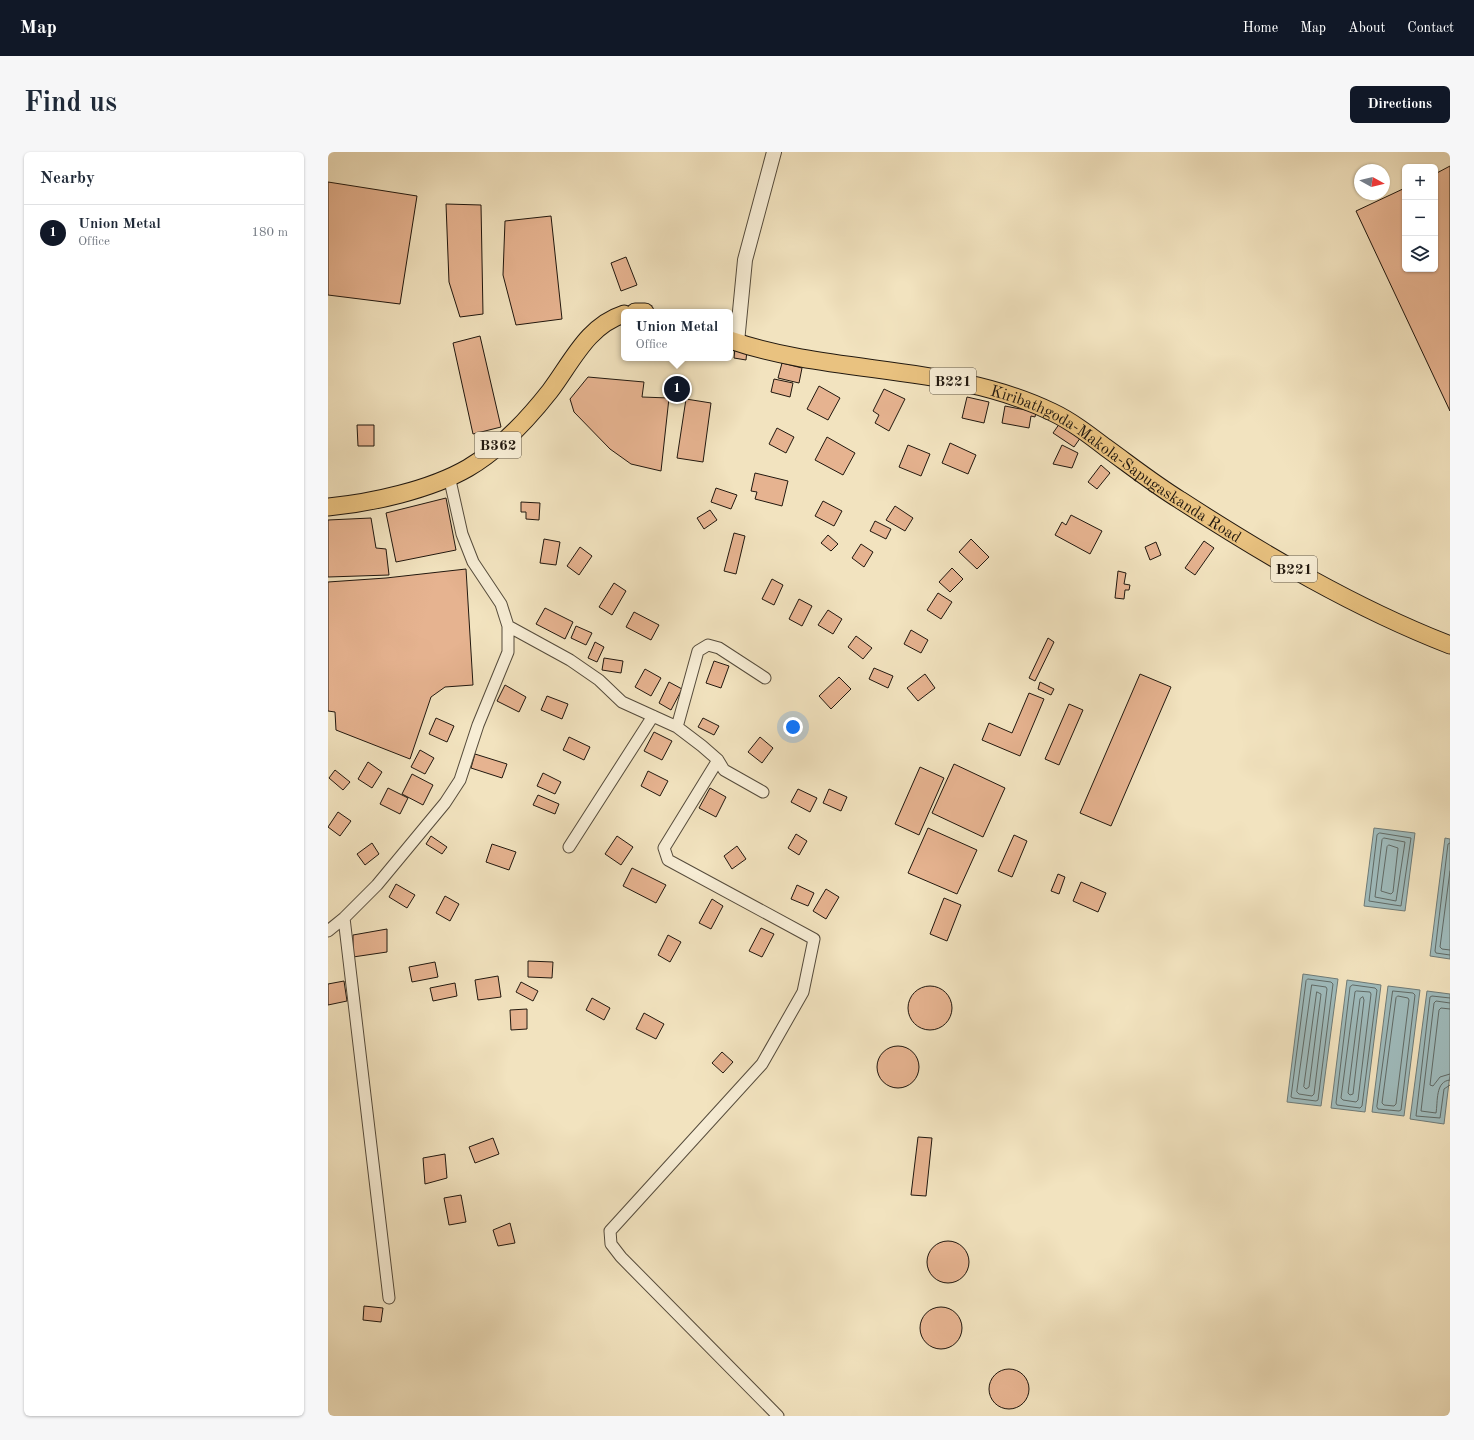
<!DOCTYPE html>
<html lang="en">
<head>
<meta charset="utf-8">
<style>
	:root { --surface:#fff; --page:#f6f6f7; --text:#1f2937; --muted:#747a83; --line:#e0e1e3; --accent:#111827 }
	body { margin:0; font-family:"Old Standard TT",serif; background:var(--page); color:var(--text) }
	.controls { position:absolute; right:12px; top:12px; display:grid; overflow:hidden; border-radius:6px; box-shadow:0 1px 3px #0004 }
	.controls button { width:36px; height:36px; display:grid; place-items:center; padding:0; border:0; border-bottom:1px solid var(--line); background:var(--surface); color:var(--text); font:20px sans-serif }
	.compass { position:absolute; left:1026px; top:12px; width:36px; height:36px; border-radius:50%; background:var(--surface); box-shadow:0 1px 3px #0004; rotate:98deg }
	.you { position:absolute; left:465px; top:575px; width:14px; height:14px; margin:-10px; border:3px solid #fff; border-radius:50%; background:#1a73e8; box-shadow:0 0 0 6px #1a73e833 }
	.badge { display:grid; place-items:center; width:26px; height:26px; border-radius:50%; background:var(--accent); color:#fff; font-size:13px; font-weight:700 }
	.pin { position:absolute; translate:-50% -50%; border:2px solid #fff; box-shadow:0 1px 4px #0006 }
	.popup { position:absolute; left:293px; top:157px; width:112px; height:52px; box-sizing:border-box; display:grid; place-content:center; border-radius:6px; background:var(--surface); filter:drop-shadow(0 1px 3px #0005); font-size:13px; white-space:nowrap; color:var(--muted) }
	.popup b { font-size:15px; color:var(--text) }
	.popup::after { content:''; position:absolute; left:50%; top:100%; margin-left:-8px; border:8px solid transparent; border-top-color:var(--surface) }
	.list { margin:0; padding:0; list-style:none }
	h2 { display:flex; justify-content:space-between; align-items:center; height:52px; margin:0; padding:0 16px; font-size:17px }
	h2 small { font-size:13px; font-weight:400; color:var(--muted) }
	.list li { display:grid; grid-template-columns:26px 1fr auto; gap:12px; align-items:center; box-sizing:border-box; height:56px; padding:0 16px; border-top:1px solid var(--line) }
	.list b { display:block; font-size:15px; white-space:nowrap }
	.list p { margin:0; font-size:13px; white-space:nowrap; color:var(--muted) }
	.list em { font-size:13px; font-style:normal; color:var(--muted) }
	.icon { flex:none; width:22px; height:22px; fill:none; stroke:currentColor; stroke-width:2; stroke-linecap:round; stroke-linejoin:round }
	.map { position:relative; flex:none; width:1122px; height:1264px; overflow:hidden; border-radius:6px }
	header { display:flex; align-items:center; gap:24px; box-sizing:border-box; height:56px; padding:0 20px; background:var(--accent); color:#fff }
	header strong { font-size:19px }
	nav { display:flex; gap:22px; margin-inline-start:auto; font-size:14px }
	.intro { display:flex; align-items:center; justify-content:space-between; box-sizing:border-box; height:96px; padding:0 24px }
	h1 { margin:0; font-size:28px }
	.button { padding:10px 18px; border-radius:6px; background:var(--accent); color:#fff; font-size:14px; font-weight:700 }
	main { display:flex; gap:24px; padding:0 24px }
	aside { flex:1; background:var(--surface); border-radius:6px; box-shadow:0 1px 3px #0004 }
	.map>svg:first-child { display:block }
	.water { fill:#9fbbbc; stroke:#6d7a77 }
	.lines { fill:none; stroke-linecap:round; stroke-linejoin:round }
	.shore { stroke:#606a66; stroke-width:1 }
	.building { fill:#e6b390; stroke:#21180f }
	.minor-casing { stroke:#554b3b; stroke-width:13 }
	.tertiary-casing { stroke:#554b3b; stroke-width:16 }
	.primary-casing { stroke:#21180f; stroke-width:19 }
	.minor { stroke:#f7edd5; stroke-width:11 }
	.tertiary { stroke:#f7edd5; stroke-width:14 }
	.primary { stroke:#e9c280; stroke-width:17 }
	.labels { text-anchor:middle; stroke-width:4; stroke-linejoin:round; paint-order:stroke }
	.shield { fill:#f7edd5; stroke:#61584a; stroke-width:1 }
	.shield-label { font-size:15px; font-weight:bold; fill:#21180f }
	.street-label { font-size:16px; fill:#21180f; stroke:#f7edd5 }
</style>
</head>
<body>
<header>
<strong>Map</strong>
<nav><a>Home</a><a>Map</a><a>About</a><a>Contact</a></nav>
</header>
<div class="intro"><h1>Find us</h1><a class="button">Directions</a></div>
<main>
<aside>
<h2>Nearby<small></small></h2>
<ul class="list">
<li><span class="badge">1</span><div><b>Union Metal</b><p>Office</p></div><em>180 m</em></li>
</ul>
</aside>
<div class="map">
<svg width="1122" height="1264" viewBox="0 0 1122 1264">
	<rect width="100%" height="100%" fill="#f2e3bf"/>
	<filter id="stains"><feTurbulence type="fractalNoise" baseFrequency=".005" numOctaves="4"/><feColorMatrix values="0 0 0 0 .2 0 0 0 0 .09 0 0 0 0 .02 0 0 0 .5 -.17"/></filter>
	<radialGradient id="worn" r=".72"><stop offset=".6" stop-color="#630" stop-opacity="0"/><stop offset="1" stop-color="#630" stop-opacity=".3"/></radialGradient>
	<path class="water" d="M 1046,676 L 1087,681 L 1077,759 L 1036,754 Z
		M 1117,686 L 1122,687 L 1122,807 L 1102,804 Z
		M 975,822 L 1010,827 L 993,954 L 959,950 Z
		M 1019,828 L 1053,833 L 1037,960 L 1003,956 Z
		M 1060,834 L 1092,838 L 1076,964 L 1044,960 Z
		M 1099,839 L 1122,842 L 1122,922 L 1116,972 L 1082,967 Z"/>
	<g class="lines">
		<path class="shore" d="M 1052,681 L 1083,686 L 1073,754 L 1041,749 L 1049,683 Z
			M 1056,686 L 1077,690 L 1068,749 L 1047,745 L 1054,688 Z
			M 1122,691 L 1120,692 L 1107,799 L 1108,801 L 1122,803
			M 1061,693 L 1070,696 L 1065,740 L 1063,742 L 1053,739 L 1059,695 Z
			M 1122,719 L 1112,795 L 1114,797 L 1122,798
			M 980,827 L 1003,830 L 1005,832 L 990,948 L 988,949 L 965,946 L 963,945 L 978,829 Z
			M 984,833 L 998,835 L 999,837 L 986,942 L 984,944 L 971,942 L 969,940 Z
			M 1025,833 L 1047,836 L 1049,838 L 1034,954 L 1032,956 L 1009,953 L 1008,951 L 1022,835 Z
			M 1029,839 L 1042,840 L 1043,842 L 1030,948 L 1028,950 L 1015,948 L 1013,946 L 1027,840 Z
			M 1065,839 L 1085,841 L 1087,843 L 1073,958 L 1071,959 L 1050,957 L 1049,955 Z
			M 989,840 L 993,842 L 981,935 L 978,937 L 976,935 Z
			M 1070,844 L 1080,846 L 1081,848 L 1068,952 L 1066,954 L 1056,953 L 1054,951 L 1068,846 Z
			M 1035,845 L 1036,848 L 1025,942 L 1022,943 L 1020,941 L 1032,847 Z
			M 1122,846 L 1104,844 L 1102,845 L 1088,964 L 1112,966 L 1116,937 L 1122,933
			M 1122,851 L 1108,849 L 1106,851 L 1093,959 L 1108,961 C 1110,950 1107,929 1122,928
			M 1122,857 L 1113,856 L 1111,858 L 1102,933 L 1105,934 L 1112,925 L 1122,922"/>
	</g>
	<path class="building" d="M 1122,14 L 1122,259 L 1028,59 L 1077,36 L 1077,117 L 1107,117 L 1107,22 Z
		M 0,30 L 89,44 L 72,152 L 0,143 Z
		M 118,52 L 153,53 L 155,162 L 132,165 L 121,130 Z
		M 223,64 L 234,167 L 188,173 L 175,123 L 177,69 Z
		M 298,105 L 309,133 L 293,139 L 283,111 Z
		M 152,184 L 173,275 L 145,282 L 125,191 Z
		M 407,196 L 419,198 L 418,208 L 406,206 Z
		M 454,211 L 474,216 L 471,231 L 450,226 Z
		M 260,225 L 316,230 L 314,245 L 341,246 L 333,319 L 303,312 L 282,297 L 246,260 L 242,247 Z
		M 446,227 L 465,231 L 462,245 L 443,240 Z
		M 491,234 L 512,246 L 500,268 L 479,257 Z
		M 556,237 L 577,247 L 561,279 L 547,271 L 551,263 L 545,259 Z
		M 639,245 L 661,250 L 656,271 L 634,266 Z
		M 358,247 L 383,251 L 375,310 L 349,306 Z
		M 677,254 L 708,260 L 707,265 L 703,264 L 701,276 L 674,271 Z
		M 734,268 L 755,282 L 746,295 L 725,281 Z
		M 29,273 L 46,273 L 46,294 L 30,294 Z
		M 449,276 L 466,285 L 458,301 L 441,292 Z
		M 499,285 L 527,301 L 515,323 L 487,308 Z
		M 622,291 L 648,303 L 640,322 L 614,311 Z
		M 580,293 L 602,302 L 593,324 L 571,315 Z
		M 734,293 L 750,301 L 744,316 L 725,312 Z
		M 773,313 L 782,321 L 769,337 L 760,330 Z
		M 427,321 L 460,329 L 454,354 L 427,347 L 429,340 L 423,339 Z
		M 388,336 L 409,343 L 403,357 L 383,350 Z
		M 118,346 L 128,398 L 68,410 L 58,361 Z
		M 495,349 L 514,359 L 506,374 L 487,364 Z
		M 193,350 L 212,351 L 211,368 L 198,367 L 198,360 L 193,360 Z
		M 567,354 L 585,366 L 577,379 L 558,368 Z
		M 382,358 L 389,368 L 376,377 L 369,366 Z
		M 743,363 L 774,379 L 762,402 L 727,383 L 734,370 L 738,373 Z
		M 43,366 L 48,396 L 58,397 L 61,423 L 0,425 L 0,368 Z
		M 547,369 L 563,377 L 558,387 L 542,379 Z
		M 406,381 L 417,384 L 408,422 L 396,419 Z
		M 500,383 L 510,392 L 503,399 L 493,391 Z
		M 216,387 L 232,390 L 228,413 L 212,411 Z
		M 643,387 L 661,405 L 649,417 L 631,400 Z
		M 876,389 L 886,396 L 867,423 L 857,416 Z
		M 828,390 L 833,403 L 822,408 L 817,395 Z
		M 533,392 L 545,400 L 536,415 L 524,406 Z
		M 252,395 L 264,404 L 251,423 L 239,414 Z
		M 624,416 L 635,427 L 622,440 L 611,430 Z
		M 138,417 L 145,533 L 117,535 L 103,545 L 82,607 L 8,578 L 7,560 L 0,559 L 0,430 L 58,426 Z
		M 790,419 L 798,421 L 796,432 L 802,433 L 801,438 L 797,438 L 796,447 L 787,446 Z
		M 444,427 L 455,433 L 446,453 L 434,447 Z
		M 286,431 L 298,439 L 284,463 L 271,455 Z
		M 610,441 L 624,450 L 613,467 L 599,458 Z
		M 471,447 L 484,454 L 474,474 L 461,467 Z
		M 217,456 L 245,470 L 237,487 L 208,472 Z
		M 500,458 L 514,467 L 505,482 L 490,473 Z
		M 306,460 L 331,473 L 323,488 L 298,475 Z
		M 248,474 L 264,481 L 258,493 L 243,486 Z
		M 583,478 L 600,488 L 593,501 L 576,492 Z
		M 528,484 L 544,496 L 535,507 L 520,495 Z
		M 720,486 L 726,490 L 707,529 L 701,526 Z
		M 267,490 L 276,495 L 269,510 L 260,506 Z
		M 276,506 L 295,509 L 293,521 L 274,518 Z
		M 386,509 L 401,514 L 393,536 L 378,531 Z
		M 546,516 L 565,524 L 560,536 L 541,527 Z
		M 317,517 L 333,526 L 323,544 L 307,535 Z
		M 597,522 L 607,536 L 590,549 L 579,536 Z
		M 812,522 L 843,535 L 783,674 L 752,661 Z
		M 511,525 L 523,537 L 503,557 L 491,544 Z
		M 341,530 L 354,537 L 343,558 L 331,551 Z
		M 712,530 L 726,537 L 723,543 L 710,537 Z
		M 177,533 L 198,545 L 191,560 L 169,549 Z
		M 701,541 L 716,547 L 692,604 L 654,588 L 661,571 L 684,581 Z
		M 219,544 L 240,552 L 234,567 L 213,558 Z
		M 741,552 L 755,558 L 731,613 L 717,607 Z
		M 108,566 L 126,574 L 119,590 L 101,582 Z
		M 375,566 L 391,574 L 386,583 L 370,575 Z
		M 326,580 L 344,589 L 334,608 L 316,599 Z
		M 241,585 L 262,595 L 256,608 L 235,598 Z
		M 432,585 L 445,596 L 434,611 L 420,600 Z
		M 92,598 L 106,606 L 97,622 L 83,615 Z
		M 147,602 L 179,612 L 174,626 L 143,616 Z
		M 40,610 L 54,620 L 44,636 L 30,627 Z
		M 626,612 L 677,636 L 655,685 L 604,661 Z
		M 592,615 L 616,626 L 591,683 L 567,672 Z
		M 7,618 L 22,630 L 15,638 L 1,626 Z
		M 320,619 L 340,629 L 332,644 L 313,634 Z
		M 215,621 L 233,630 L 227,642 L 209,634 Z
		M 84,622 L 105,633 L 95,653 L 74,642 Z
		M 60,636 L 80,646 L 72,662 L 52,652 Z
		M 382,636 L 398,645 L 388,665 L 371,656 Z
		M 470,637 L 489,646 L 482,660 L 463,650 Z
		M 501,637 L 519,645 L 513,659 L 495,651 Z
		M 210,643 L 231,652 L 227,662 L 205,653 Z
		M 10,660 L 23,669 L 12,684 L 0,675 Z
		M 600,676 L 649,698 L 629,742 L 580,721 Z
		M 468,682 L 479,689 L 471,703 L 460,696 Z
		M 686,683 L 699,689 L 684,725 L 670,719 Z
		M 103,684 L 119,695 L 114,702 L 98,692 Z
		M 289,684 L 305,695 L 293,713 L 277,702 Z
		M 44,691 L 51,702 L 37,713 L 29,702 Z
		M 164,692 L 188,700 L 181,718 L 158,710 Z
		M 409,694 L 418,707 L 404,717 L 396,704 Z
		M 304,716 L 338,733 L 328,751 L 295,734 Z
		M 730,722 L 737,725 L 731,742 L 723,739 Z
		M 753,730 L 778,741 L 770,760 L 745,749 Z
		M 68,732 L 87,743 L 79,756 L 61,745 Z
		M 469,733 L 486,741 L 480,754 L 463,747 Z
		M 498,737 L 511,745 L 498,767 L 485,759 Z
		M 117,744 L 131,752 L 122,769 L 108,761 Z
		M 616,746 L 633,753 L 619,789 L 602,782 Z
		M 384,747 L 395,754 L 383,777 L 371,771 Z
		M 433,776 L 446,782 L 434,805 L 421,799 Z
		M 59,777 L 59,800 L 25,805 L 25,783 Z
		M 340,783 L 353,790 L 342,810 L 330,803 Z
		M 200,809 L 225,810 L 224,826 L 200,825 Z
		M 107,810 L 110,825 L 84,830 L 81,815 Z
		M 170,824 L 173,845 L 150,848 L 147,828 Z
		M 16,829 L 19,849 L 0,853 L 0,832 Z
		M 193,830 L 210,839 L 205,849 L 188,840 Z
		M 127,831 L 129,844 L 105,849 L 102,836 Z
		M580 856a22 22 0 1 1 44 0a22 22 0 1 1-44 0Z
		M 264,846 L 282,856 L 276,868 L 258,858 Z
		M 199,857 L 199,877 L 183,878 L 182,858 Z
		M 316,861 L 336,872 L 328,887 L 308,877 Z
		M549 915a21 21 0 1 1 42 0a21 21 0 1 1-42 0Z
		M 394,900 L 405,910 L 395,921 L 384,911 Z
		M 590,985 L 604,986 L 598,1044 L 583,1043 Z
		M 165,986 L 171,1002 L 147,1011 L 141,995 Z
		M 117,1002 L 119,1026 L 97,1032 L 95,1006 Z
		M 133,1043 L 138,1070 L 121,1073 L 116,1046 Z
		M 182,1071 L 187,1091 L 170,1094 L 165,1078 Z
		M599 1110a21 21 0 1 1 42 0a21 21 0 1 1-42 0Z
		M 36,1154 L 55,1156 L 53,1170 L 35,1168 Z
		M592 1176a21 21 0 1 1 42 0a21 21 0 1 1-42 0Z
		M661 1237a20 20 0 1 1 40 0a20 20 0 1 1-40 0Z"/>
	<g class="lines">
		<g class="minor-casing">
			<path id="minor" d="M 180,474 L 242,508 L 271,528 L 294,550 L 349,575 L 374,594 L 390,608 L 396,618 L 435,640
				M 349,575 L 370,499 L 380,493 L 391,496 L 437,526
				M 390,608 L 336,696 L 340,708 L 486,787 L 475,840 L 434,912 L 282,1079 L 283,1092 L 293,1105 L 450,1264
				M 241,695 L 325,564
				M 16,766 L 61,1146
				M 0,779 L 16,766 L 49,733 L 117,651 L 132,628 L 150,573 L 180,500 L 180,474 L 173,452 L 145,410 L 134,382 L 121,324"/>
		</g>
		<g class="tertiary-casing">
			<path id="tertiary" d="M 409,190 L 417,108 L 446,0"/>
		</g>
		<g class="primary-casing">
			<g id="primary">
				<path d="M 307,160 L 317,160"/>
				<path id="s1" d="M 402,188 C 506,224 623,211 724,260 C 743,269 760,282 777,295 C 802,313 826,332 852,348 C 937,403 1027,456 1122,493"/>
				<path d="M 0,355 C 43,351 102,338 140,316 C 171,298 200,267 222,239 C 244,210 259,174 296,162"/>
			</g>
		</g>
		<use href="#minor" class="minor"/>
		<use href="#tertiary" class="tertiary"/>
		<use href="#primary" class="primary"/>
	</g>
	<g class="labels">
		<g class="shield">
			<rect x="602" y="216" width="46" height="26" rx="3"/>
			<rect x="147" y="280" width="46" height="26" rx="3"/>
			<rect x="943" y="404" width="46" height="26" rx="3"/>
		</g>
		<g class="shield-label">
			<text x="625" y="234">B221</text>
			<text x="170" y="298">B362</text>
			<text x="966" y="422">B221</text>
		</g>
		<g class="street-label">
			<text dy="6" stroke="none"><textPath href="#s1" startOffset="412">Kiribathgoda-Makola-Sapugaskanda Road</textPath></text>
		</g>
	</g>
	<rect width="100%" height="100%" filter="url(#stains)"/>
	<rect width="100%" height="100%" fill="url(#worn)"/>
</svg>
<div class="controls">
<button>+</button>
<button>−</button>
<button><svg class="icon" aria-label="layers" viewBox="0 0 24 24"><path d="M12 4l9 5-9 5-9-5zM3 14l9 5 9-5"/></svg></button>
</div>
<svg class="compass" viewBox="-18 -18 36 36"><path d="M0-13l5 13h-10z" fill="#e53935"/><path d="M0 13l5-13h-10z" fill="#747a83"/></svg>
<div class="you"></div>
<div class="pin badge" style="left:349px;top:237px">1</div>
<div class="popup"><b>Union Metal</b>Office</div>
</div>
</main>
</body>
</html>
